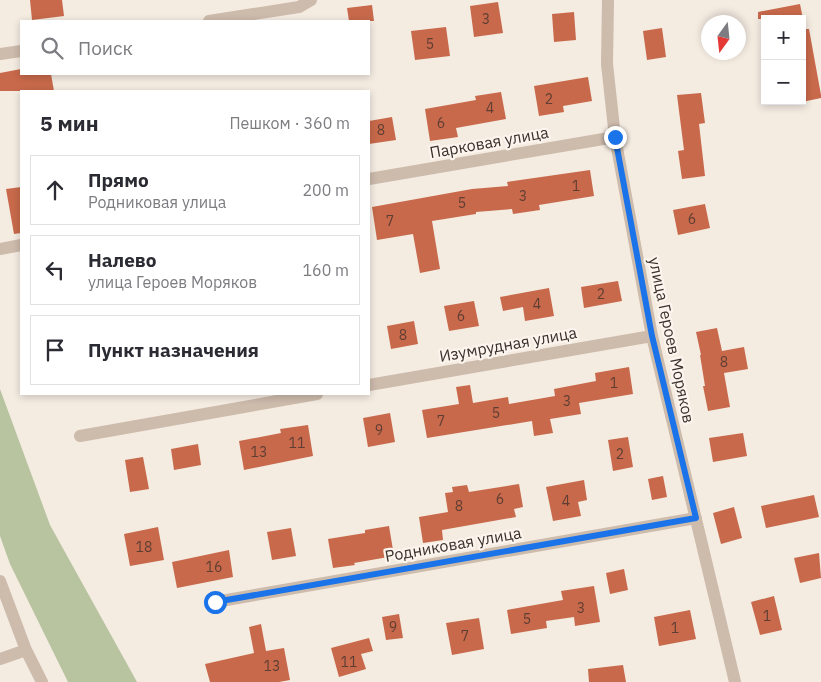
<!DOCTYPE html>
<html lang="ru">
<head>
<meta charset="utf-8">
<style>
	:root { --surface:#fff; --page:#f7f7f7; --text:#2b2b33; --muted:#7c7c81; --line:#e1e1e2 }
	body { margin:0; font-family:"IBM Plex Sans",sans-serif; background:var(--page); color:var(--text) }
	.controls { position:absolute; right:15px; top:15px; display:grid; overflow:hidden; border-radius:0px; box-shadow:0 2px 8px #0003 }
	.controls button { width:45px; height:45px; display:grid; place-items:center; padding:0; border:0; border-bottom:1px solid var(--line); background:var(--surface); color:var(--text); font:25px sans-serif }
	.compass { position:absolute; left:701px; top:15px; width:45px; height:45px; border-radius:50%; background:var(--surface); box-shadow:0 2px 8px #0003; rotate:195deg }
	.stop { position:absolute; width:15px; height:15px; margin:-11px; border:4px solid #1a73e8; border-radius:50%; background:#fff }
	.stop.end { background:#1a73e8; border-color:#fff; box-shadow:0 1px 5px #0008 }
	.list { margin:0; padding:0; list-style:none }
	h2 { display:flex; justify-content:space-between; align-items:center; height:65px; margin:0; padding:0 20px; font-size:21px }
	h2 small { font-size:16px; font-weight:400; color:var(--muted) }
	.list li { display:grid; grid-template-columns:32px 1fr auto; gap:15px; align-items:center; box-sizing:border-box; height:70px; margin:0 10px 10px; padding:0 10px; border:1px solid var(--line); border-radius:0px }
	.list b { display:block; font-size:19px; white-space:nowrap }
	.list p { margin:0; font-size:16px; white-space:nowrap; color:var(--muted) }
	.list em { font-size:16px; font-style:normal; color:var(--muted) }
	.icon { flex:none; width:28px; height:28px; fill:none; stroke:currentColor; stroke-width:2; stroke-linecap:round; stroke-linejoin:round }
	.map { position:relative; flex:none; width:821px; height:682px; overflow:hidden }
	.search { position:absolute; background:var(--surface); box-shadow:0 2px 8px #0003; left:20px; top:20px; width:350px; height:55px; display:flex; align-items:center; gap:12px; box-sizing:border-box; padding:0 18px; border-radius:0px; color:var(--muted); font-size:19px }
	.panel { position:absolute; background:var(--surface); box-shadow:0 2px 8px #0003; left:20px; top:90px; width:350px; height:305px; border-radius:0px }
	.map>svg:first-child { display:block }
	.green { fill:#b8c4a0 }
	.building { fill:#c8694b }
	.lines { fill:none; stroke-linecap:round; stroke-linejoin:round }
	.minor { stroke:#cdbbac; stroke-width:12 }
	.route { stroke:#1a73e8; stroke-width:6 }
	.labels { text-anchor:middle; stroke-width:4.5; stroke-linejoin:round; paint-order:stroke }
	.number-label { font-size:14px; fill:#5e3e33 }
	.street-label { font-size:16px; fill:#3b302b; stroke:#fbf5ee }
</style>
</head>
<body>
<div class="map">
<svg width="821" height="682" viewBox="0 0 821 682">
	<rect width="100%" height="100%" fill="#f4ebe1"/>
	<path class="green" d="M 0,389 L 50,525 L 137,682 L 68,682 L 10,564 L 0,536 Z"/>
	<path class="building" d="M 30,0 L 62,0 L 64,16 L 32,20 Z
		M 498,2 L 503,33 L 474,37 L 470,6 Z
		M 800,4 L 803,19 L 758,19 L 758,12 Z
		M 372,5 L 374,21 L 349,21 L 347,8 Z
		M 574,12 L 576,40 L 554,42 L 552,14 Z
		M 446,27 L 450,56 L 415,60 L 411,31 Z
		M 662,28 L 666,57 L 647,60 L 643,31 Z
		M 802,29 L 809,29 L 821,95 L 821,98 L 802,102 Z
		M 21,69 L 21,74 L 51,74 L 54,91 L 0,91 L 0,73 Z
		M 588,77 L 592,101 L 563,106 L 564,112 L 539,116 L 534,86 Z
		M 501,92 L 506,119 L 456,128 L 458,137 L 430,141 L 425,109 L 476,100 L 475,96 Z
		M 701,93 L 705,123 L 699,124 L 705,176 L 682,179 L 678,151 L 684,150 L 677,95 Z
		M 392,117 L 396,140 L 369,144 L 369,121 Z
		M 590,170 L 594,196 L 539,205 L 540,210 L 513,214 L 512,209 L 476,212 L 476,214 L 432,221 L 440,269 L 420,273 L 413,234 L 377,240 L 372,207 L 472,189 L 508,186 L 507,182 Z
		M 21,187 L 21,233 L 14,234 L 6,189 Z
		M 705,204 L 710,228 L 678,235 L 673,210 Z
		M 618,281 L 622,301 L 584,308 L 581,287 Z
		M 549,288 L 554,316 L 525,321 L 523,307 L 503,311 L 500,297 Z
		M 474,301 L 479,326 L 449,331 L 444,306 Z
		M 414,321 L 418,344 L 391,349 L 387,326 Z
		M 717,328 L 722,351 L 744,347 L 748,369 L 724,373 L 730,407 L 708,411 L 703,386 L 705,386 L 700,355 L 701,355 L 696,332 Z
		M 629,367 L 633,394 L 579,403 L 581,414 L 550,419 L 553,433 L 534,436 L 532,421 L 427,438 L 422,410 L 459,404 L 456,387 L 470,385 L 473,403 L 508,397 L 509,404 L 555,396 L 554,389 L 596,381 L 595,373 Z
		M 390,413 L 395,442 L 368,447 L 363,418 Z
		M 308,425 L 313,456 L 244,470 L 239,441 L 281,433 L 280,429 Z
		M 743,433 L 747,456 L 713,462 L 709,438 Z
		M 628,437 L 633,467 L 613,471 L 608,440 Z
		M 198,444 L 201,465 L 174,470 L 171,449 Z
		M 143,457 L 149,489 L 130,492 L 125,460 Z
		M 663,476 L 667,497 L 652,500 L 648,479 Z
		M 584,480 L 587,500 L 578,502 L 581,516 L 553,521 L 546,487 Z
		M 519,484 L 523,507 L 514,509 L 516,517 L 442,530 L 443,540 L 423,543 L 419,517 L 448,512 L 445,493 L 453,492 L 452,487 L 467,485 L 469,492 Z
		M 814,495 L 819,517 L 766,528 L 761,506 Z
		M 734,507 L 742,538 L 721,544 L 713,513 Z
		M 389,526 L 394,556 L 354,563 L 355,565 L 333,568 L 328,539 L 365,533 L 365,530 Z
		M 158,527 L 164,560 L 130,566 L 124,534 Z
		M 291,528 L 296,556 L 272,560 L 267,532 Z
		M 229,550 L 233,577 L 177,588 L 172,562 Z
		M 819,553 L 821,578 L 800,583 L 794,558 Z
		M 624,569 L 628,590 L 610,594 L 606,573 Z
		M 594,586 L 600,622 L 575,626 L 574,617 L 546,621 L 547,628 L 511,634 L 507,610 L 563,600 L 561,591 Z
		M 774,596 L 782,630 L 760,635 L 751,602 Z
		M 690,610 L 696,639 L 659,646 L 654,617 Z
		M 399,614 L 403,638 L 386,640 L 382,617 Z
		M 479,618 L 484,649 L 452,655 L 446,623 Z
		M 261,624 L 266,651 L 284,648 L 290,680 L 279,682 L 210,682 L 205,664 L 254,653 L 249,627 Z
		M 369,638 L 373,651 L 361,654 L 366,669 L 339,677 L 331,648 Z
		M 623,665 L 626,682 L 589,682 L 588,669 Z"/>
	<g class="lines">
		<path class="minor" d="M 608,0 L 607,64 L 615,137 L 652,336 L 735,682
			M 209,21 L 299,7 L 311,0
			M 0,54 L 21,51
			M 369,179 L 615,137
			M 0,249 L 21,245
			M 369,385 L 652,336
			M 80,436 L 317,394
			M 0,581 L 26,650 L 42,682
			M 215,602 L 696,518
			M 0,659 L 26,650"/>
	</g>
	<g class="lines">
		<path class="route" d="M 215,602 L 696,518 L 652,336 L 615,137"/>
	</g>
	<g class="labels">
		<g class="number-label">
			<text x="486" y="24">3</text>
			<text x="430" y="49">5</text>
			<text x="549" y="104">2</text>
			<text x="490" y="113">4</text>
			<text x="441" y="128">6</text>
			<text x="381" y="135">8</text>
			<text x="576" y="191">1</text>
			<text x="523" y="201">3</text>
			<text x="462" y="208">5</text>
			<text x="692" y="224">6</text>
			<text x="390" y="226">7</text>
			<text x="601" y="299">2</text>
			<text x="537" y="309">4</text>
			<text x="461" y="321">6</text>
			<text x="403" y="340">8</text>
			<text x="724" y="367">8</text>
			<text x="614" y="388">1</text>
			<text x="567" y="406">3</text>
			<text x="496" y="418">5</text>
			<text x="441" y="426">7</text>
			<text x="379" y="435">9</text>
			<text x="297" y="448">11</text>
			<text x="259" y="457">13</text>
			<text x="620" y="459">2</text>
			<text x="500" y="504">6</text>
			<text x="566" y="506">4</text>
			<text x="459" y="511">8</text>
			<text x="144" y="552">18</text>
			<text x="214" y="572">16</text>
			<text x="581" y="613">3</text>
			<text x="767" y="621">1</text>
			<text x="527" y="624">5</text>
			<text x="393" y="632">9</text>
			<text x="675" y="633">1</text>
			<text x="465" y="641">7</text>
			<text x="349" y="667">11</text>
			<text x="272" y="671">13</text>
		</g>
		<g class="street-label">
			<text transform="translate(489 142) rotate(-10)" y="6">Парковая улица</text>
			<text transform="translate(672 340) rotate(78)" y="6">улица Героев Моряков</text>
			<text transform="translate(508 344) rotate(-10)" y="6">Изумрудная улица</text>
			<text transform="translate(453 544) rotate(-10)" y="6">Родниковая улица</text>
		</g>
	</g>
</svg>
<div class="controls">
<button>+</button>
<button>−</button>
</div>
<svg class="compass" viewBox="-18 -18 36 36"><path d="M0-13l5 13h-10z" fill="#e53935"/><path d="M0 13l5-13h-10z" fill="#7c7c81"/></svg>
<div class="stop" style="left:215px;top:602px"></div>
<div class="stop end" style="left:615px;top:137px"></div>
<div class="search"><svg class="icon" aria-label="search" viewBox="0 0 24 24"><circle cx="10" cy="10" r="6"/><path d="M15 15l6 6"/></svg>Поиск</div>
<section class="panel">
<h2>5 мин<small>Пешком · 360 m</small></h2>
<ul class="list">
<li><svg class="icon" aria-label="ahead" viewBox="0 0 24 24"><path d="M12 20V5M6 11l6-6 6 6"/></svg><div><b>Прямо</b><p>Родниковая улица</p></div><em>200 m</em></li>
<li><svg class="icon" aria-label="left" viewBox="0 0 24 24"><path d="M17 20v-9H6M10 6l-5 5 5 5"/></svg><div><b>Налево</b><p>улица Героев Моряков</p></div><em>160 m</em></li>
<li><svg class="icon" aria-label="arrive" viewBox="0 0 24 24"><path d="M6 21V4h12l-3 4 3 4H6"/></svg><div><b>Пункт назначения</b></div></li>
</ul>
</section>
</div>
</body>
</html>
